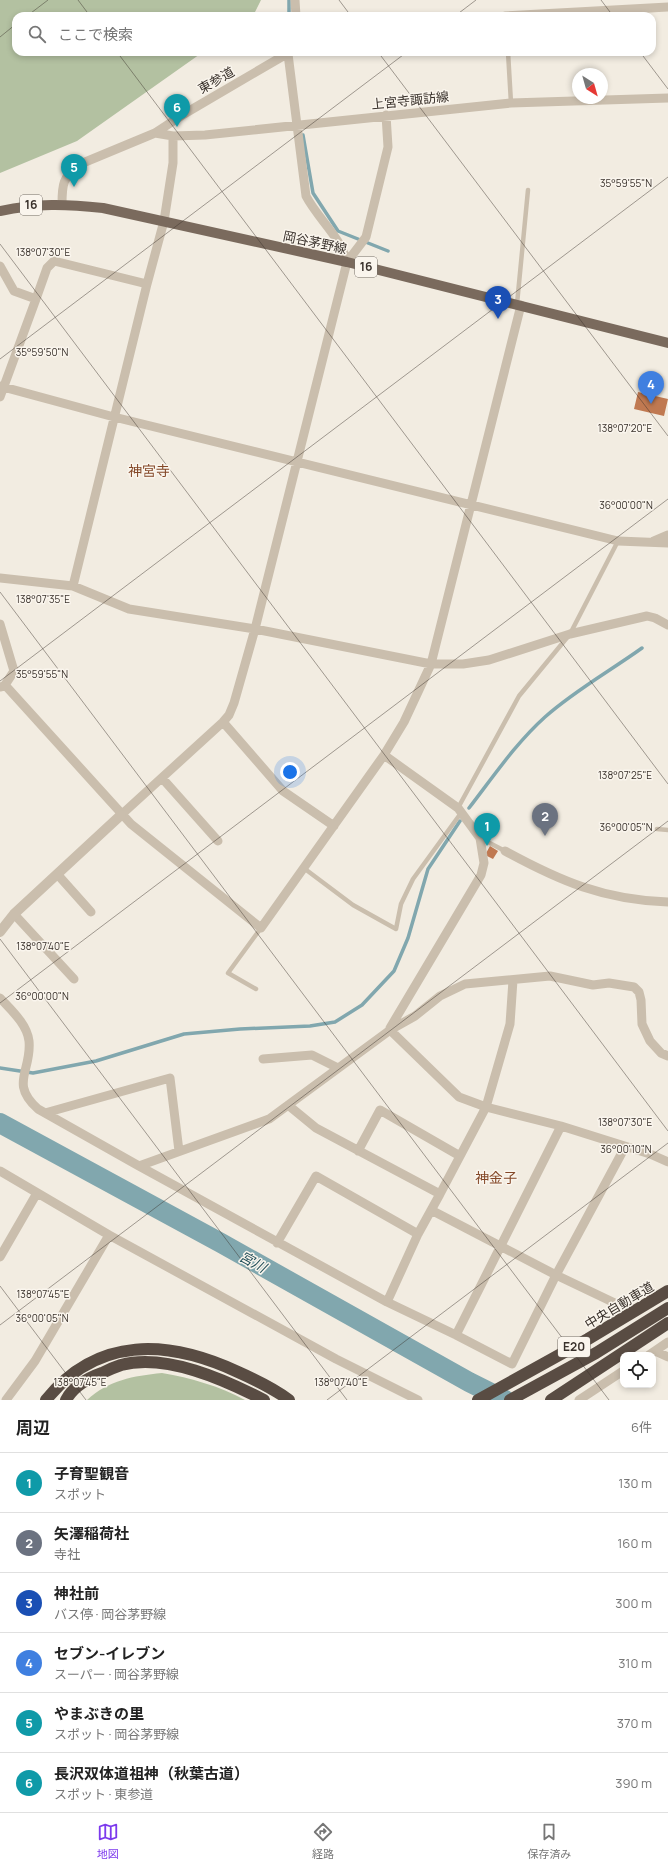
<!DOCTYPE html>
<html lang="ja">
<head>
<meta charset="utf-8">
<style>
	:root { --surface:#fff; --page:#f2f2f2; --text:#222; --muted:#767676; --line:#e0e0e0; --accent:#7c3aed }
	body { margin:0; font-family:Manrope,"Noto Sans JP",sans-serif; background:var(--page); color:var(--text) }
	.controls { position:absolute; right:12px; bottom:12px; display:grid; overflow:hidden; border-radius:8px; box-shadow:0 2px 6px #0003 }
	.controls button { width:36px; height:36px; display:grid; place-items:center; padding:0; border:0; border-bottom:1px solid var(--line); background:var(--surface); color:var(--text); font:20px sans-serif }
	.compass { position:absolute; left:572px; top:68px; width:36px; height:36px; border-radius:50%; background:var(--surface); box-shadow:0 2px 6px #0003; rotate:143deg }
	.you { position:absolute; left:290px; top:772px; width:14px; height:14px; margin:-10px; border:3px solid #fff; border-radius:50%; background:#1a73e8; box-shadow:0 0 0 6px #1a73e833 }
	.badge { display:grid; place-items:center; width:26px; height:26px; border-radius:50%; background:var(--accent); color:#fff; font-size:13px; font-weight:700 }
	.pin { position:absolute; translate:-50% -33px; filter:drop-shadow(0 1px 2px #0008) }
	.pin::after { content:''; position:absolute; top:21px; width:14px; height:12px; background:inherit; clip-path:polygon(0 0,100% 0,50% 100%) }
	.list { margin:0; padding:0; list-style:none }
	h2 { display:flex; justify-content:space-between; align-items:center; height:52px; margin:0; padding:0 16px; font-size:17px }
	h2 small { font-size:13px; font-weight:400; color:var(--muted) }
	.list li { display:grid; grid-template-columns:26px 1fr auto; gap:12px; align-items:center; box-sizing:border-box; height:60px; padding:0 16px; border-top:1px solid var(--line) }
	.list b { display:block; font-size:15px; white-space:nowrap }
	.list p { margin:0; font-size:13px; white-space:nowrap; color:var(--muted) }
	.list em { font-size:13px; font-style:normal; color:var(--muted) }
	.icon { flex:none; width:22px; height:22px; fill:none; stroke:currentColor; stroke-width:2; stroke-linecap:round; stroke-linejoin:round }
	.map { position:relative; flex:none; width:668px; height:1400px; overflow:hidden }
	.search { position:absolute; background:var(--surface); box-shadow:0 2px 6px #0003; left:12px; right:12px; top:12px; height:44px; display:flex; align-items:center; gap:10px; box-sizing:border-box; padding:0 14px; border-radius:12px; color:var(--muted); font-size:15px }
	.sheet { height:412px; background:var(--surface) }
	nav { display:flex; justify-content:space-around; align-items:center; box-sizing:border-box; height:56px; border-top:1px solid var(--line); background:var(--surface); font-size:11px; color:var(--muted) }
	nav a { display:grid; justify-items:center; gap:2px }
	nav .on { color:var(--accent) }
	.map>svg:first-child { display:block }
	.green { fill:#b3c1a1 }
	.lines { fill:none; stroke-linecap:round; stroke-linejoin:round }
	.stream { stroke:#81a7ae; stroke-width:3.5 }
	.river { stroke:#81a7ae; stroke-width:20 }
	.building { fill:#c07951 }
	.service { stroke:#cabead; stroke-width:4.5 }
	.minor { stroke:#cabead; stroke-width:9 }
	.tertiary { stroke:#cabead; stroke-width:10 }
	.primary { stroke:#7a6a5d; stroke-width:10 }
	.motorway { stroke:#594c43; stroke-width:12 }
	.ticks { fill:none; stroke:#39312b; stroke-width:1; stroke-opacity:0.45 }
	.labels { text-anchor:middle; stroke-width:3; stroke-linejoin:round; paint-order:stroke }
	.shield { fill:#faf5ed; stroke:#736c65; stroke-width:1 }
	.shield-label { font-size:12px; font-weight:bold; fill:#39312b }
	.street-label { font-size:13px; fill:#39312b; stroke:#faf5ed }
	.neighbourhood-label { font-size:14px; fill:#844828; stroke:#faf5ed }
	.water-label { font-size:14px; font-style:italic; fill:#224f59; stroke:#faf5ed }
	.ticks-label { font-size:10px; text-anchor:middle; fill:#39312b; stroke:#faf5ed; stroke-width:3; stroke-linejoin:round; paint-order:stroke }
</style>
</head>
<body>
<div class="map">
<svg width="668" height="1400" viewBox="0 0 668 1400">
	<rect width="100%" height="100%" fill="#f2ece1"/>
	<path class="green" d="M 0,0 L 261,0 L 253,16 L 16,16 L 16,52 L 203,52 L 77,141 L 0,173 Z
		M 162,1373 C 191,1378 219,1386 245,1400 L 87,1400 C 109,1380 133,1376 162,1373 Z"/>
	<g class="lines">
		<path class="stream" d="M 289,0 L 289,16
			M 303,135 L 313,193 L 338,231 L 388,251
			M 469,808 C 493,777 516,743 545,717 C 574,691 610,671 642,648
			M 0,1068 L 33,1073 L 96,1061 L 184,1034 L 240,1029 L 310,1026 L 335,1022 L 362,1005 L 394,971 L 408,938 L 428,869 L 460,821"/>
		<path class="river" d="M 0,1123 L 221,1243 L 469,1382 L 505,1400"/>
	</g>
	<path class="building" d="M 638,392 L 668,399 L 664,416 L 634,409 Z
		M 490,846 L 498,851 L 493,859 L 485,855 Z"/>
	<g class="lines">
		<path class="service" d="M 508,52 L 511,103
			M 517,304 L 528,190
			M 458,808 L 519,696 L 570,634 L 618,541
			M 657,829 L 668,830
			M 480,838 L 505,851
			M 305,869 L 353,905 L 396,929 L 401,904 L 413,879 L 461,813
			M 256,989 L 228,973 L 261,928"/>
		<path class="minor" d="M 295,0 L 296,16
			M 505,16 L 668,7
			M 288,54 L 306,196 C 318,219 341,237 347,262
			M 155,133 L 173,136 L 205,135 L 511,103 L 668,98
			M 62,204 C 62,184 63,178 78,165 L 155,133 L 184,114 L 290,52
			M 0,266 L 14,291 L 36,299 L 0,397
			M 36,299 L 47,268 L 54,261 L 147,284
			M 0,386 L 114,417 L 618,541 L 668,543
			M 654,541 L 668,535
			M 0,578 L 73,586 L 129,609 L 255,629 L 431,664 L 463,664 L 489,660 L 570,634 L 647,616 L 655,618 L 668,625
			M 73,586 L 147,284 L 164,221 L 173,163 L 173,136
			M 0,624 L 14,671 L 5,685 L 1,687
			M 5,685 L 131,824 L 261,928 L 384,755 L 404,722 L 431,664 L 521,305
			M 223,722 L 283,791 L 334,826
			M 384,755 L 458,808 L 480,838 L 484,863 L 481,875 L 390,1028
			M 162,778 L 218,841
			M 121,815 L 223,722 L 229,715 L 234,703 L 255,629 L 347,262 L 366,237 L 388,147 L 386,115
			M 505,851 C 560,881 604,900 668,902
			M 58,875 L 91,912
			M 14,914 L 74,979
			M 513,980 L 510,1024 L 486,1107 L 561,1126 L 650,1154 L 668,1162
			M 0,998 C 11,1010 27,1024 29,1041 C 32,1071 9,1083 38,1109 L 139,1166 L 269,1119 L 390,1030 L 415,1016 L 440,996 L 465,984 L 550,976 L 593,985 L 609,983 L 634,987 L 639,992 L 641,1000 L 642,1024 L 650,1041 L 661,1053 L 668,1056
			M 390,1030 L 459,1097 L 486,1107 L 440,1194
			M 263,1059 L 312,1055 L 338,1068
			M 288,1105 L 316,1128 L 440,1194 L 418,1234 L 387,1302
			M 45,1113 L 170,1078 L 179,1151
			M 358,1151 L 380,1110 L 460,1156
			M 139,1166 L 387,1302 L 456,1335 L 561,1126
			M 0,1171 L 109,1235 L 336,1359 L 418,1400
			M 431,1210 L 556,1275 L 512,1364 L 456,1335
			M 277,1243 L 316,1176 L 418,1234
			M 0,1257 L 37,1193
			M 621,1306 L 556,1275 L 625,1147
			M 655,1351 L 668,1357
			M 649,1355 L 668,1342
			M 6,1400 L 35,1361 L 109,1235
			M 579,1400 L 623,1371"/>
		<path class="tertiary" d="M 0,932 L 14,914 L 121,815"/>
		<path class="primary" d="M 0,211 C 37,203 66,204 103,208 L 347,262 L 668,343"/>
		<path class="motorway" d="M 46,1400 C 98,1335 169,1340 238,1372 C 256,1380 273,1388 289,1400
			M 66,1400 C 73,1387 88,1378 102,1373 C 108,1370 115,1367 121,1365 C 166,1353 225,1380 264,1400
			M 478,1400 L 588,1339 L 668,1291
			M 510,1400 L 596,1353 L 668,1308
			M 551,1400 L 668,1323"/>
	</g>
	<path class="ticks" d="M 78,0 L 90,16M 339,0 L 351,16M 601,0 L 613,16M 27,16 L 48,0M 455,16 L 476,0M 0,37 L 16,24M 117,52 L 668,784M 378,52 L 668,436M 640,52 L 668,89M 0,244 L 668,1131M 0,359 L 407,52M 0,592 L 609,1400M 0,681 L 668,177M 0,939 L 347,1400M 0,1003 L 668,499M 0,1286 L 86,1400M 0,1325 L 668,821M 327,1400 L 668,1143"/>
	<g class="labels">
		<g class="shield">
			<rect x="20" y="195" width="22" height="20" rx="3"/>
			<rect x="355" y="257" width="22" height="20" rx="3"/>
			<rect x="558" y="1337" width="32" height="20" rx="3"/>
		</g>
		<g class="shield-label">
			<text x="31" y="209">16</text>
			<text x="366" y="271">16</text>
			<text x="574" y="1351">E20</text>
		</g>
		<g class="street-label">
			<text transform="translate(216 80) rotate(-30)" y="5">東参道</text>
			<text transform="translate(410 100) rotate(-6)" y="5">上宮寺諏訪線</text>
			<text transform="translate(315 242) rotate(12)" y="5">岡谷茅野線</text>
			<text transform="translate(619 1305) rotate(-31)" y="5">中央自動車道</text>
		</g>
		<g class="neighbourhood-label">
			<text x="149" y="476">神宮寺</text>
			<text x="496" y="1183">神金子</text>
		</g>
		<g class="water-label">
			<text transform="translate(253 1262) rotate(29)" y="5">宮川</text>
		</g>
	</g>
	<g class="ticks-label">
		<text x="626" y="187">35°59'55"N</text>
		<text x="43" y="256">138°07'30"E</text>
		<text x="42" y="356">35°59'50"N</text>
		<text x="625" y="432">138°07'20"E</text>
		<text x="626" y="509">36°00'00"N</text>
		<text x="43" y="603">138°07'35"E</text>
		<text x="42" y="678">35°59'55"N</text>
		<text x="625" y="779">138°07'25"E</text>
		<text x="626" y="831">36°00'05"N</text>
		<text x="43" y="950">138°07'40"E</text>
		<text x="42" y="1000">36°00'00"N</text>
		<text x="625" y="1126">138°07'30"E</text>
		<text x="626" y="1153">36°00'10"N</text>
		<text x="43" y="1298">138°07'45"E</text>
		<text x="42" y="1322">36°00'05"N</text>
		<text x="80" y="1386">138°07'45"E</text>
		<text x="341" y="1386">138°07'40"E</text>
	</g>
</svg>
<div class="controls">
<button><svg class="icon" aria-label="locate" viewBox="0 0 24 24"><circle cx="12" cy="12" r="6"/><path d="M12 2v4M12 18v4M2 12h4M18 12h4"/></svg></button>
</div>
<svg class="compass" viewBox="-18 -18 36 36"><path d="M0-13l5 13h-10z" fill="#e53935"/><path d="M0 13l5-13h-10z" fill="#767676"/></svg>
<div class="you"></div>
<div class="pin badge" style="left:487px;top:846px;background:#0f9aa8">1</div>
<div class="pin badge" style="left:545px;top:836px;background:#6b7280">2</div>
<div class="pin badge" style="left:498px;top:319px;background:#1a4fb4">3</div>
<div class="pin badge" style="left:651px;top:404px;background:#3f7fe0">4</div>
<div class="pin badge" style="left:74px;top:187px;background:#0f9aa8">5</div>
<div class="pin badge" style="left:177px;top:127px;background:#0f9aa8">6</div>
<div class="search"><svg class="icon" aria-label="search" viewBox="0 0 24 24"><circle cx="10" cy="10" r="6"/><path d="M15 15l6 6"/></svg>ここで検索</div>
</div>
<section class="sheet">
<h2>周辺<small>6件</small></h2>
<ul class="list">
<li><span class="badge" style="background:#0f9aa8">1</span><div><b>子育聖観音</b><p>スポット</p></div><em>130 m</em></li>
<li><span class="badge" style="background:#6b7280">2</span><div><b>矢澤稲荷社</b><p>寺社</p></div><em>160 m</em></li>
<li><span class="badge" style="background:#1a4fb4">3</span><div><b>神社前</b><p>バス停 · 岡谷茅野線</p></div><em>300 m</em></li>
<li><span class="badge" style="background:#3f7fe0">4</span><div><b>セブン-イレブン</b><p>スーパー · 岡谷茅野線</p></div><em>310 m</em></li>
<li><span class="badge" style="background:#0f9aa8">5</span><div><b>やまぶきの里</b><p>スポット · 岡谷茅野線</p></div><em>370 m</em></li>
<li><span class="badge" style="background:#0f9aa8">6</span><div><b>長沢双体道祖神（秋葉古道）</b><p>スポット · 東参道</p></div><em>390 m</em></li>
</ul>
</section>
<nav>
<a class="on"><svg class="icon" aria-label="map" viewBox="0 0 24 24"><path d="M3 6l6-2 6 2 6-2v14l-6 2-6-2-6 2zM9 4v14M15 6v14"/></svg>地図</a>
<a><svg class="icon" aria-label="directions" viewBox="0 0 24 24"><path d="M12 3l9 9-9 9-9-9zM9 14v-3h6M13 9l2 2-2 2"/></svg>経路</a>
<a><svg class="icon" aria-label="saved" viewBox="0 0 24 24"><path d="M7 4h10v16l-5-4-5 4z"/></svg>保存済み</a>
</nav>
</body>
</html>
